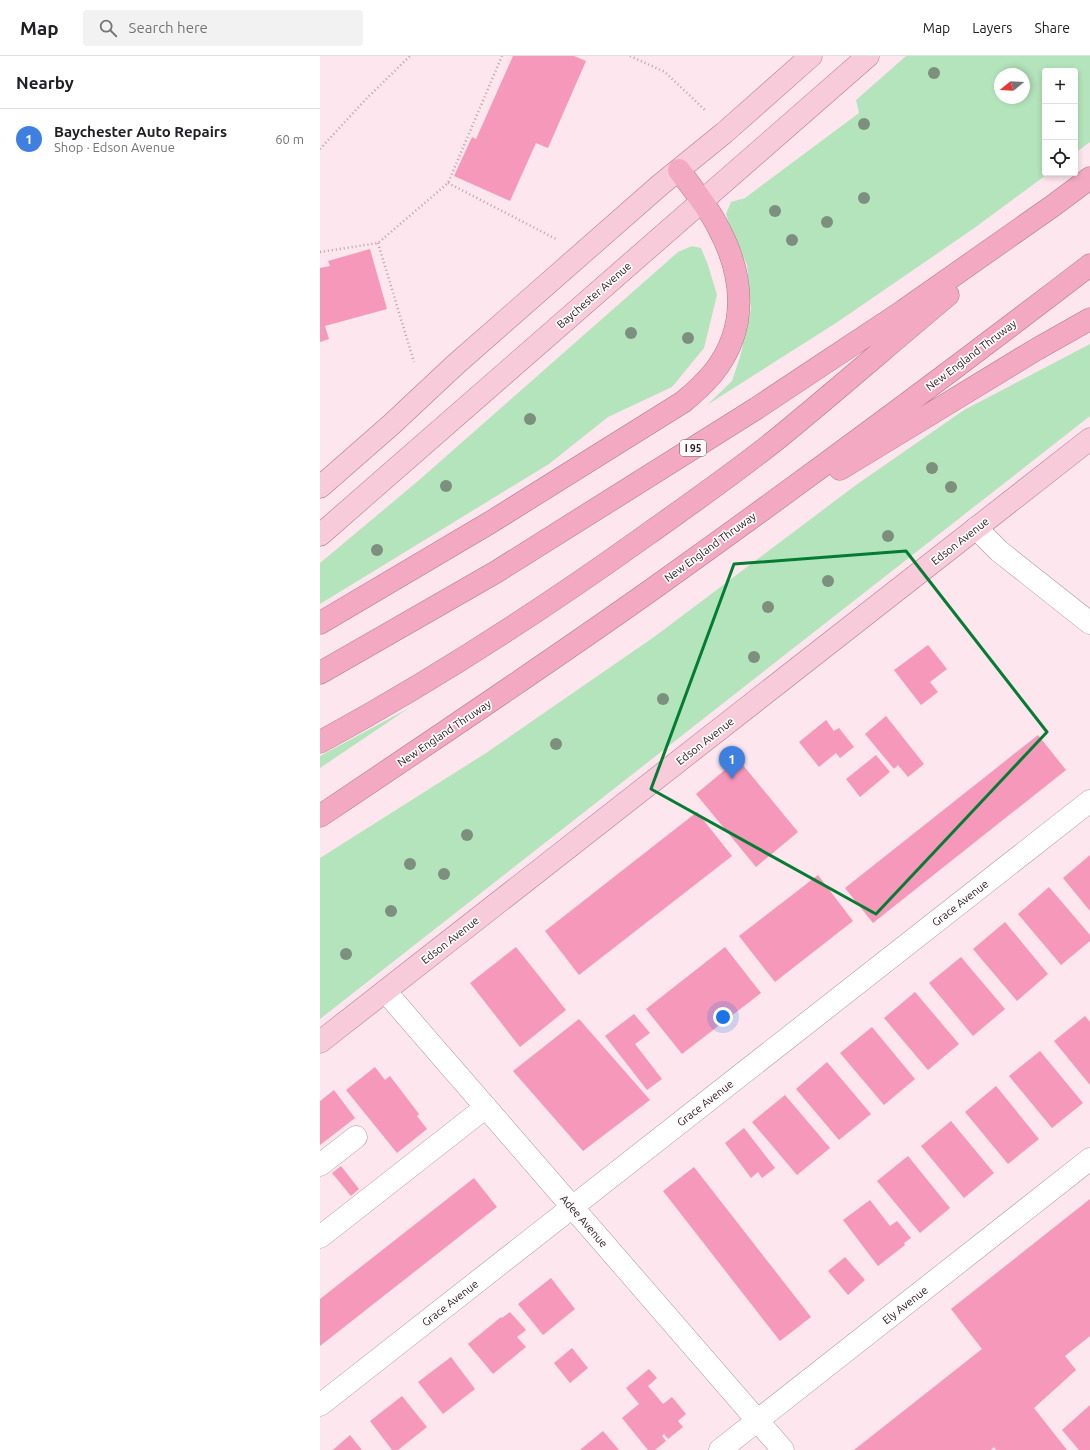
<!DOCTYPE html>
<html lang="en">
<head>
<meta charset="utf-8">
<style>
	:root { --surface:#fff; --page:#f2f2f2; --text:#202124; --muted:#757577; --line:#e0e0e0; --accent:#ea580c }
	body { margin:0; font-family:Ubuntu,sans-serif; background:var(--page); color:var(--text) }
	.controls { position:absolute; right:12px; top:12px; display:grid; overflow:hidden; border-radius:4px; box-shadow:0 2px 6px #0003 }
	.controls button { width:36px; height:36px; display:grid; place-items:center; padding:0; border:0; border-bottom:1px solid var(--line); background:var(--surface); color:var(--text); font:20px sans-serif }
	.compass { position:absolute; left:674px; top:12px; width:36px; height:36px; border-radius:50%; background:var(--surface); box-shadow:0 2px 6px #0003; rotate:252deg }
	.you { position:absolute; left:403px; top:961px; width:14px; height:14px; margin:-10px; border:3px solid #fff; border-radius:50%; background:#1a73e8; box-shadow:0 0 0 6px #1a73e833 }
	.badge { display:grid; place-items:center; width:26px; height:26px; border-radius:50%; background:var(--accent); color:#fff; font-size:13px; font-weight:700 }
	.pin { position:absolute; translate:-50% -33px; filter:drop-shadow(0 1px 2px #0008) }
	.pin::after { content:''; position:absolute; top:21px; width:14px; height:12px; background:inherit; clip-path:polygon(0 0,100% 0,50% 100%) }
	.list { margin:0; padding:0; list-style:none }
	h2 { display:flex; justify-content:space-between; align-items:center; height:52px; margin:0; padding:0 16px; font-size:17px }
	h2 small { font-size:13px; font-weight:400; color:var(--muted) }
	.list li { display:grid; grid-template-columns:26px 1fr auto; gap:12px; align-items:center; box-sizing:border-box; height:60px; padding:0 16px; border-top:1px solid var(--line) }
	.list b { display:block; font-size:15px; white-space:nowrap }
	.list p { margin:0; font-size:13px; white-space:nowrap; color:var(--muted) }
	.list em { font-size:13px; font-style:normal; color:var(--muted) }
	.icon { flex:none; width:22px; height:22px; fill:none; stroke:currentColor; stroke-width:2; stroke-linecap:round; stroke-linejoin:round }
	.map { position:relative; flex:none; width:770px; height:1394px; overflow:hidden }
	header { display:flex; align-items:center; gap:24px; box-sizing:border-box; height:56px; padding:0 20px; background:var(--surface); border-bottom:1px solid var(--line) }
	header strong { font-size:19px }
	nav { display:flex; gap:22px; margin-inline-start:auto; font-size:14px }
	.search { width:280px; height:36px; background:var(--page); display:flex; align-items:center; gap:10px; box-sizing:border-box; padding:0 14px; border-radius:4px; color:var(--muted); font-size:15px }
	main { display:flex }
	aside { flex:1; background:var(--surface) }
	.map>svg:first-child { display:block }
	.green { fill:#b4e4bb; fill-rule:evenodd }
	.building { fill:#f698ba }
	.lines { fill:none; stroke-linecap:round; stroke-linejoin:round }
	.minor-casing { stroke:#ab969d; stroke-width:23 }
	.major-casing { stroke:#ad798b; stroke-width:23 }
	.highway-casing { stroke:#ad798b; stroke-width:23 }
	.path { stroke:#b6a4aa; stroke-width:2.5; stroke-dasharray:1 3; stroke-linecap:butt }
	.minor { stroke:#fff; stroke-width:22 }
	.major { stroke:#f8cbdb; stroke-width:22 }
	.highway { stroke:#f4a9c3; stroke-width:22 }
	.tree { fill:#7c907d }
	.marked { fill:none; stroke:#047c33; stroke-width:3; stroke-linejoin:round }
	.labels { text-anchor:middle; stroke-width:3.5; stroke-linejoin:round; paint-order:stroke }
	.shield { fill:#fef9fa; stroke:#686164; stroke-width:1 }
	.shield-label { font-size:10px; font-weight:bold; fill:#282023 }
	.street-label { font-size:11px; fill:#282023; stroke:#fef9fa }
</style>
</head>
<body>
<header>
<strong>Map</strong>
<div class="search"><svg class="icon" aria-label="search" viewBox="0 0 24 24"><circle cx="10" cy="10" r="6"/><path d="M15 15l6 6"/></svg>Search here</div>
<nav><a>Map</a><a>Layers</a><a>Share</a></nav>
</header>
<main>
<aside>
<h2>Nearby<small></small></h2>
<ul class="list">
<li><span class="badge" style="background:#3f7fe0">1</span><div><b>Baychester Auto Repairs</b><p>Shop · Edson Avenue</p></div><em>60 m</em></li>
</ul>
</aside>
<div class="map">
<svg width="770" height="1394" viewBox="0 0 770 1394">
	<rect width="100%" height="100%" fill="#fde6ed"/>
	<path class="green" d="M 586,0 L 770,0 L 770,86 L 755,97 L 755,15 L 725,15 L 725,117 L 729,117 L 653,173 L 516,267 L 387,349 L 412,325 L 420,301 L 431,253 L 427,209 L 410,171 L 406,158 L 411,146 L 425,142 L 539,57 L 536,44 ZM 680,18 L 704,18 L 704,42 L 680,42 Z
		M 372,190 L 381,192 L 388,209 L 397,239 L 384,292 L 352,331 L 288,361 L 229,408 L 0,548 L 0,507 L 98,425 L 358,196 Z
		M 770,288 L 770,360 L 0,963 L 0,802 L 166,697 L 334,581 L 536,429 L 644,354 Z
		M 89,652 L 0,712 L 0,700 Z"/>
	<path class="building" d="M 193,0 L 254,0 L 266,5 L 228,92 L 216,87 L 190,145 L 134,120 L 152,81 L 156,83 Z
		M 50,193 L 67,253 L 5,270 L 9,283 L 0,286 L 0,212 L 10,210 L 8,205 Z
		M 608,589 L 627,613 L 610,626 L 618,636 L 601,649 L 574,614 Z
		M 566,660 L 604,708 L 588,721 L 578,709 L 574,713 L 545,678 Z
		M 506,664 L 514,675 L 519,672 L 534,691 L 520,702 L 516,697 L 499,711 L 479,686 Z
		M 718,679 L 746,714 L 553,867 L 525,832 Z
		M 556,699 L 570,716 L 540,741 L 526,723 Z
		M 418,703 L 478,776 L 436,811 L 376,738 Z
		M 377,756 L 412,800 L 259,919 L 225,875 Z
		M 770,799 L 770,855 L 743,822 Z
		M 498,819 L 533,865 L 455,926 L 419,880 Z
		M 729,831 L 770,879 L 770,885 L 741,909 L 698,858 Z
		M 685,866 L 728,918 L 697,945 L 653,893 Z
		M 196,891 L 246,954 L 200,991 L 150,927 Z
		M 405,891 L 441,937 L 362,998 L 326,953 Z
		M 641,901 L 685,953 L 653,980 L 609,927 Z
		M 595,936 L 639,988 L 608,1014 L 564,962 Z
		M 314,958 L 330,977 L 315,988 L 342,1023 L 327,1034 L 285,980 Z
		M 765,960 L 770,966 L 770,1029 L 734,985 Z
		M 259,963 L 330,1044 L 263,1095 L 193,1015 Z
		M 552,971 L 595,1023 L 564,1049 L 520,997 Z
		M 720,995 L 763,1047 L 732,1072 L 689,1020 Z
		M 507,1006 L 551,1058 L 519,1084 L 476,1033 Z
		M 55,1011 L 65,1024 L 70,1020 L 99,1058 L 97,1060 L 107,1073 L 77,1097 L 26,1034 Z
		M 676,1030 L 719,1083 L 688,1108 L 645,1056 Z
		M 14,1034 L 35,1062 L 0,1089 L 0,1045 Z
		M 465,1039 L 510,1092 L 477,1119 L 432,1066 Z
		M 631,1065 L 674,1117 L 644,1142 L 601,1090 Z
		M 424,1072 L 455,1112 L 442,1122 L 438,1116 L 431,1122 L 405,1087 Z
		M 588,1100 L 630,1152 L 600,1177 L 557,1125 Z
		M 21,1110 L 39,1133 L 31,1140 L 12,1117 Z
		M 374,1111 L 491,1261 L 460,1285 L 343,1135 Z
		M 154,1122 L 177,1151 L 0,1290 L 0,1243 Z
		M 770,1143 L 770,1280 L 745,1300 L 756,1314 L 714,1352 L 747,1394 L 676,1394 L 674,1391 L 671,1394 L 534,1394 L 662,1293 L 631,1253 Z
		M 550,1144 L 570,1170 L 577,1165 L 591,1182 L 584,1187 L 585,1189 L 558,1210 L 523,1164 Z
		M 525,1201 L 545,1224 L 528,1239 L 508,1215 Z
		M 231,1222 L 255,1253 L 223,1279 L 198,1248 Z
		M 190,1256 L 206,1274 L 197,1281 L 206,1291 L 173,1318 L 148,1288 L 181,1261 L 182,1262 Z
		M 252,1292 L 268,1312 L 250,1327 L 234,1307 Z
		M 131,1301 L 155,1333 L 123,1358 L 98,1326 Z
		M 329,1313 L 337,1322 L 328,1330 L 343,1348 L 352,1341 L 366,1358 L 358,1365 L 363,1371 L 348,1383 L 344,1378 L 342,1380 L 346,1385 L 335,1394 L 328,1394 L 302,1362 L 319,1348 L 306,1332 Z
		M 82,1340 L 107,1371 L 78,1394 L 72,1394 L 50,1365 Z
		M 770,1349 L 770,1394 L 759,1394 L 742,1374 Z
		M 283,1375 L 299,1394 L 260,1394 L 267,1388 Z
		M 30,1379 L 42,1394 L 12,1394 L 14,1393 Z"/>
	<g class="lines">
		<g class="minor-casing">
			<path id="minor" d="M 656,472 L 679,495 L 770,567
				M 65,935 L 463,1394
				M 0,1109 L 36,1081
				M 0,1181 L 166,1051
				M 0,1349 L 770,745
				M 400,1394 L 770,1103"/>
		</g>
		<g class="major-casing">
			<path id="major" d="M 0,431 L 72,368 L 135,309 L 340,129 L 404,77 L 491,0
				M 0,479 L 548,0
				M 0,986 L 770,383"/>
		</g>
		<g class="highway-casing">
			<path id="highway" d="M 520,413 L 717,293 L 770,263
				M 0,567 L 171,466 L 363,346 C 374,337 384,328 393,317 C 429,272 424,219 398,171 C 388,151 372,132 359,114
				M 0,617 L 176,516 L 437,352 L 583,255 L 734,149 L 770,122
				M 0,686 C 114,624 222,554 328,478 C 373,446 419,414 462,379 C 518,333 573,285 628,239
				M 0,760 C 112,685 224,610 334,532 C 481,427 627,319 770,209"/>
		</g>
		<path class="path" d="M 310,0 L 345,16 L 385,54
			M 0,93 L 47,42 L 90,0
			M 128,127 L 236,183
			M 58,187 L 94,306
			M 0,196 L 58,187 L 128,127 L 182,0"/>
		<use href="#minor" class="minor"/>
		<use href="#major" class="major"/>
		<use href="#highway" class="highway"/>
	</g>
	<g class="tree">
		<circle cx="614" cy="17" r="6"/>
		<circle cx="544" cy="68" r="6"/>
		<circle cx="544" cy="142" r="6"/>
		<circle cx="455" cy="155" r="6"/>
		<circle cx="507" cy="166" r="6"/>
		<circle cx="472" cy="184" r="6"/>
		<circle cx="311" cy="277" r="6"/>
		<circle cx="368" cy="282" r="6"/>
		<circle cx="210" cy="363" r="6"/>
		<circle cx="612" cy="412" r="6"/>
		<circle cx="126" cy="430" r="6"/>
		<circle cx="631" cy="431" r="6"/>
		<circle cx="568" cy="480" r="6"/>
		<circle cx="57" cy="494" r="6"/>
		<circle cx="508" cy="525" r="6"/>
		<circle cx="448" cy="551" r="6"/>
		<circle cx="434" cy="601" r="6"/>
		<circle cx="343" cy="643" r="6"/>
		<circle cx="236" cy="688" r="6"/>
		<circle cx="147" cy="779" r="6"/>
		<circle cx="90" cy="808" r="6"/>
		<circle cx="124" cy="818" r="6"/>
		<circle cx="71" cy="855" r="6"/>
		<circle cx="26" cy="898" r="6"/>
	</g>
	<path class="marked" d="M 586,495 L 727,676 L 556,858 L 331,733 L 414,508 Z"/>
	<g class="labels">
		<rect class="shield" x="360" y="384" width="26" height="16" rx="3"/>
		<g class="shield-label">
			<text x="373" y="396">I 95</text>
		</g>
		<g class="street-label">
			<text transform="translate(274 239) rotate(-41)" y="4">Baychester Avenue</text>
			<text transform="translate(651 299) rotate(-37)" y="4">New England Thruway</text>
			<text transform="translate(640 485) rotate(-38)" y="4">Edson Avenue</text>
			<text transform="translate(390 491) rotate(-36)" y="4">New England Thruway</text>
			<text transform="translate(124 677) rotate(-34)" y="4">New England Thruway</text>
			<text transform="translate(385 685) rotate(-38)" y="4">Edson Avenue</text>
			<text transform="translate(640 847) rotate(-38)" y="4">Grace Avenue</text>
			<text transform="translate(130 884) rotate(-38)" y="4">Edson Avenue</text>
			<text transform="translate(385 1047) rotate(-38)" y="4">Grace Avenue</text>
			<text transform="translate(264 1165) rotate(49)" y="4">Adee Avenue</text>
			<text transform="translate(130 1247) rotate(-38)" y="4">Grace Avenue</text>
			<text transform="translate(585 1249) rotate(-38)" y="4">Ely Avenue</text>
		</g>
	</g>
</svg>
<div class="controls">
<button>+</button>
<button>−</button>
<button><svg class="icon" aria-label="locate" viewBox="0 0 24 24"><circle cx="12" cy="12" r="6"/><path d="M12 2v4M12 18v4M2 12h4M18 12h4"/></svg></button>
</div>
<svg class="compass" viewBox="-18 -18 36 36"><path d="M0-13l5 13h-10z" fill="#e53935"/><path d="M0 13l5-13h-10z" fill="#757577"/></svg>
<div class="you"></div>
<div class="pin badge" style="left:412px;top:723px;background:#3f7fe0">1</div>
</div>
</main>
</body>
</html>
